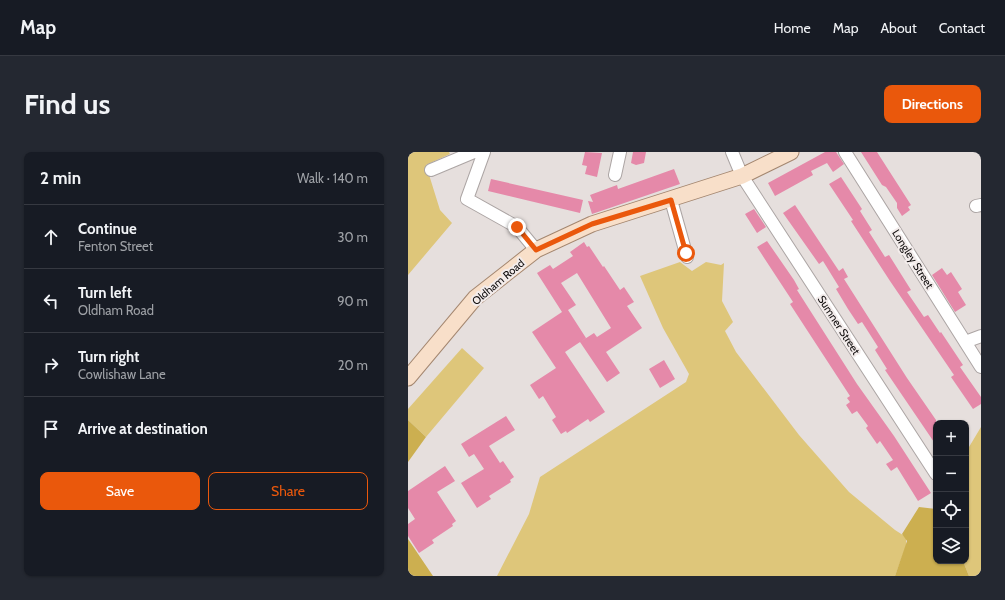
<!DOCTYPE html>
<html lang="en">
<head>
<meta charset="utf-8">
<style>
	:root { --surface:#171b24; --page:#242831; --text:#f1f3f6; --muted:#9ea1a6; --line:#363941; --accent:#ea580c }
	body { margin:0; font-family:Cabin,sans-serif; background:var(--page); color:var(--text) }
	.controls { position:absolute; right:12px; bottom:12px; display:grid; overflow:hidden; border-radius:8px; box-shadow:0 1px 3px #0004 }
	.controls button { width:36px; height:36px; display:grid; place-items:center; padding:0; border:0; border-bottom:1px solid var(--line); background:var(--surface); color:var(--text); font:20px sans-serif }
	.stop { position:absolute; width:12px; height:12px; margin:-9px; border:3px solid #ea580c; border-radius:50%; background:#fff }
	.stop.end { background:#ea580c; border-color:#fff; box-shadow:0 1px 4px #0008 }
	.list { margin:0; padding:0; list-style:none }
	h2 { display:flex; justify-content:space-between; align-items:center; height:52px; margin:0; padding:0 16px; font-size:17px }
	h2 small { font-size:13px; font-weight:400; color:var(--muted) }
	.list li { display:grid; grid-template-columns:26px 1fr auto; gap:12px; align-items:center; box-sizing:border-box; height:64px; padding:0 16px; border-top:1px solid var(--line) }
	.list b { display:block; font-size:15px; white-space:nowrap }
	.list p { margin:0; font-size:13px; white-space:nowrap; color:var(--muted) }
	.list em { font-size:13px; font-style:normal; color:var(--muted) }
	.actions { display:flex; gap:8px; padding:12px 16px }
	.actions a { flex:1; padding:9px 0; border:1px solid var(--accent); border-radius:8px; text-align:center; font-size:14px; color:var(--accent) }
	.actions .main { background:var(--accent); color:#fff }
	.icon { flex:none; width:22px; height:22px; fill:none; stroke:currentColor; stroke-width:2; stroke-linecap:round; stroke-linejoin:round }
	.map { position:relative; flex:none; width:573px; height:424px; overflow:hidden; border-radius:8px }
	header { display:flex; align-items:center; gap:24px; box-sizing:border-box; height:56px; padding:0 20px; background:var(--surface); border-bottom:1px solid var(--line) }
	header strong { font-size:19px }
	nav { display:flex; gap:22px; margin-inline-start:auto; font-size:14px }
	.intro { display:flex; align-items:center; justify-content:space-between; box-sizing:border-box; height:96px; padding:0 24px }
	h1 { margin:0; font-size:28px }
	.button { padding:10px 18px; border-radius:8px; background:var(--accent); color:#fff; font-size:14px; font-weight:700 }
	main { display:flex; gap:24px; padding:0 24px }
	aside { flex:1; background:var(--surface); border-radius:8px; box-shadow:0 1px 3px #0004 }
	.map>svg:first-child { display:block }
	.green { fill:#dec67a }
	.forest { fill:#ccaf50 }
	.building { fill:#e589a9 }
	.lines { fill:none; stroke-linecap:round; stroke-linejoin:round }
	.minor-casing { stroke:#aca5a4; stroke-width:14 }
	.major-casing { stroke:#a48770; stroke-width:17 }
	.minor { stroke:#fff; stroke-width:12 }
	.major { stroke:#f8dfc9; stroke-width:15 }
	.route { stroke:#ea580c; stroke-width:5 }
	.labels { text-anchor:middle; stroke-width:4; stroke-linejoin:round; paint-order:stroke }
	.street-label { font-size:11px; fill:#100d0d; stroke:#f3eceb }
</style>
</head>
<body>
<header>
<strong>Map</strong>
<nav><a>Home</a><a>Map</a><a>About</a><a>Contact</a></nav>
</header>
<div class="intro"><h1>Find us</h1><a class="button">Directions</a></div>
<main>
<aside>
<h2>2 min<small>Walk · 140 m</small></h2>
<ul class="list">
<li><svg class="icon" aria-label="ahead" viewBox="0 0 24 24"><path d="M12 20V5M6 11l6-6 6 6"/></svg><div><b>Continue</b><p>Fenton Street</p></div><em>30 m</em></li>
<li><svg class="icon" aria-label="left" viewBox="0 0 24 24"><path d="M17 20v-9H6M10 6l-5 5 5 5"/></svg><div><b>Turn left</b><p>Oldham Road</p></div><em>90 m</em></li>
<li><svg class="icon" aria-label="right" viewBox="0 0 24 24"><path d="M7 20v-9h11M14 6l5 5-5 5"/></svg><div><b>Turn right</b><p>Cowlishaw Lane</p></div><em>20 m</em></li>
<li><svg class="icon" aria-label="arrive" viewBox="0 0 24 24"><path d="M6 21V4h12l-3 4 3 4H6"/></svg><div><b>Arrive at destination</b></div></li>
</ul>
<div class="actions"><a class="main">Save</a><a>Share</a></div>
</aside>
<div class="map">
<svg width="573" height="424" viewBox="0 0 573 424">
	<rect width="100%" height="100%" fill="#e6dfdd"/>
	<path class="green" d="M 0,0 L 41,0 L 42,2 L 18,13 L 32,58 L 44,71 L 0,123 Z
		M 272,110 L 284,119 L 298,110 L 313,113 L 316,111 L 314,149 L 325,170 L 317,179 L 328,200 L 391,283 L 441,340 L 487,378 L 498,385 L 498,394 L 487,424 L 89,424 L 121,362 L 132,325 L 278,230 L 281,222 L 255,176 L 232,124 Z
		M 54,196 L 76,216 L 18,285 L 0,268 L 0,257 Z
		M 573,275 L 573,424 L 561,424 L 555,409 L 558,409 L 558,300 Z"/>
	<path class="forest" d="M 0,268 L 18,285 L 0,310 Z
		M 511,355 L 528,357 L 528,409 L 555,409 L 561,424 L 487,424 L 499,389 L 494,382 Z
		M 0,387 L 25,424 L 0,424 Z"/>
	<path class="building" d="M 177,0 L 194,1 L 189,25 L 177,22 L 179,14 L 174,13 Z
		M 225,0 L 238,0 L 236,11 L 228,13 L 223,11 Z
		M 417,0 L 428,0 L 436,12 L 425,20 L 419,11 L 403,19 L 405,23 L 367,44 L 360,31 Z
		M 453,0 L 469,0 L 503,53 L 500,55 L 502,58 L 494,64 L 489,56 L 489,51 L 478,35 L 474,33 Z
		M 266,17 L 272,32 L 184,62 L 180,49 L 185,50 L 182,43 L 209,33 L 210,37 Z
		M 433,25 L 454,57 L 452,59 L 464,78 L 461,80 L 477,105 L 481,103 L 503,138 L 499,140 L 516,165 L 520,163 L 532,181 L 533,180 L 555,213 L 552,215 L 573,245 L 573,252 L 565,257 L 543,225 L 546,223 L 482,129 L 443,69 L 445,68 L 421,32 Z
		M 83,27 L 175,48 L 172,61 L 80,39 Z
		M 387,53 L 431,119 L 435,116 L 440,125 L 436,127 L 499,226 L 528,268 L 528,293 L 477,218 L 479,217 L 467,198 L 470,195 L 454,170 L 450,172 L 440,157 L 428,137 L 431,135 L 415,109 L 411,112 L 375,61 Z
		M 346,57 L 358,75 L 349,81 L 337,62 Z
		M 359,89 L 386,128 L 391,137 L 389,138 L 449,232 L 486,284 L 523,341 L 510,349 L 489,315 L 483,319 L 478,312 L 485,308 L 472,289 L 469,292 L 458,276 L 460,274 L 449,259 L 444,262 L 438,253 L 442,250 L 439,246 L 442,244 L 382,152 L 385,150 L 349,95 Z
		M 176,90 L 179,95 L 181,94 L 195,115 L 196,114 L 212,138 L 216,135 L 226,150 L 219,154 L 234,176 L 198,200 L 212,221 L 199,230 L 172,190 L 186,181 L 189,185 L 203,176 L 169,121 L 153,131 L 168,153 L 160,158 L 178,186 L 157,200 L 197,260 L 182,270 L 180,267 L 159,281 L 158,279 L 153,282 L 144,268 L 148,265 L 135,244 L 131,247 L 122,233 L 148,216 L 124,180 L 154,160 L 129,121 L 142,113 L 145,117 L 165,104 L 162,100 Z
		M 534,116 L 539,123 L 543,120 L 554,137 L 550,140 L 558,153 L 547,160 L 524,123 Z
		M 256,208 L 267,227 L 252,236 L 241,217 Z
		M 98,264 L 107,278 L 81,294 L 92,311 L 95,309 L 106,325 L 102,328 L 103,330 L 81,344 L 83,347 L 69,356 L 53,331 L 76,317 L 66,302 L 61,305 L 53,292 Z
		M 37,314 L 47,329 L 29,340 L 48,369 L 44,372 L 45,374 L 24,388 L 26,391 L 11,401 L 0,384 L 0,372 L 7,367 L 0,356 L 0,339 Z"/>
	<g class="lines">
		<g class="minor-casing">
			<path id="minor" d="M 76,0 L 59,47 L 109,75 L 128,98
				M 324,0 L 334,24 L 528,322
				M 437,0 L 573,215
				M 23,18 L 66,0
				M 207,23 L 212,0
				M 263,48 L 279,105
				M 568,54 L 573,53
				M 557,190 L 573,184"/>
		</g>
		<g class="major-casing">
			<path id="major" d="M 0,226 L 67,146 L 128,98 L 184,72 L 334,24 L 383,0"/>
		</g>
		<use href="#minor" class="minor"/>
		<use href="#major" class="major"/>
	</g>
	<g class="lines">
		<path class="route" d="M 109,75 L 128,98 L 184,72 L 263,48 L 278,101"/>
	</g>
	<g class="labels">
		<g class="street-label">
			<text transform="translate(505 107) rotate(58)" y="4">Longley Street</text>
			<text transform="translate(90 130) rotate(-40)" y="4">Oldham Road</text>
			<text transform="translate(431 173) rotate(57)" y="4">Sumner Street</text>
		</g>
	</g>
</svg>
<div class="controls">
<button>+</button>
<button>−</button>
<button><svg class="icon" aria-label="locate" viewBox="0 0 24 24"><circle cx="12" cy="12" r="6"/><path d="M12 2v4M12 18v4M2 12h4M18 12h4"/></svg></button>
<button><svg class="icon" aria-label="layers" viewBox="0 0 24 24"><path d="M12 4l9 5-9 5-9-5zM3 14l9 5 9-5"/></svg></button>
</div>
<div class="stop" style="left:278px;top:101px"></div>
<div class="stop end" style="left:109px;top:75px"></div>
</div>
</main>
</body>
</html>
